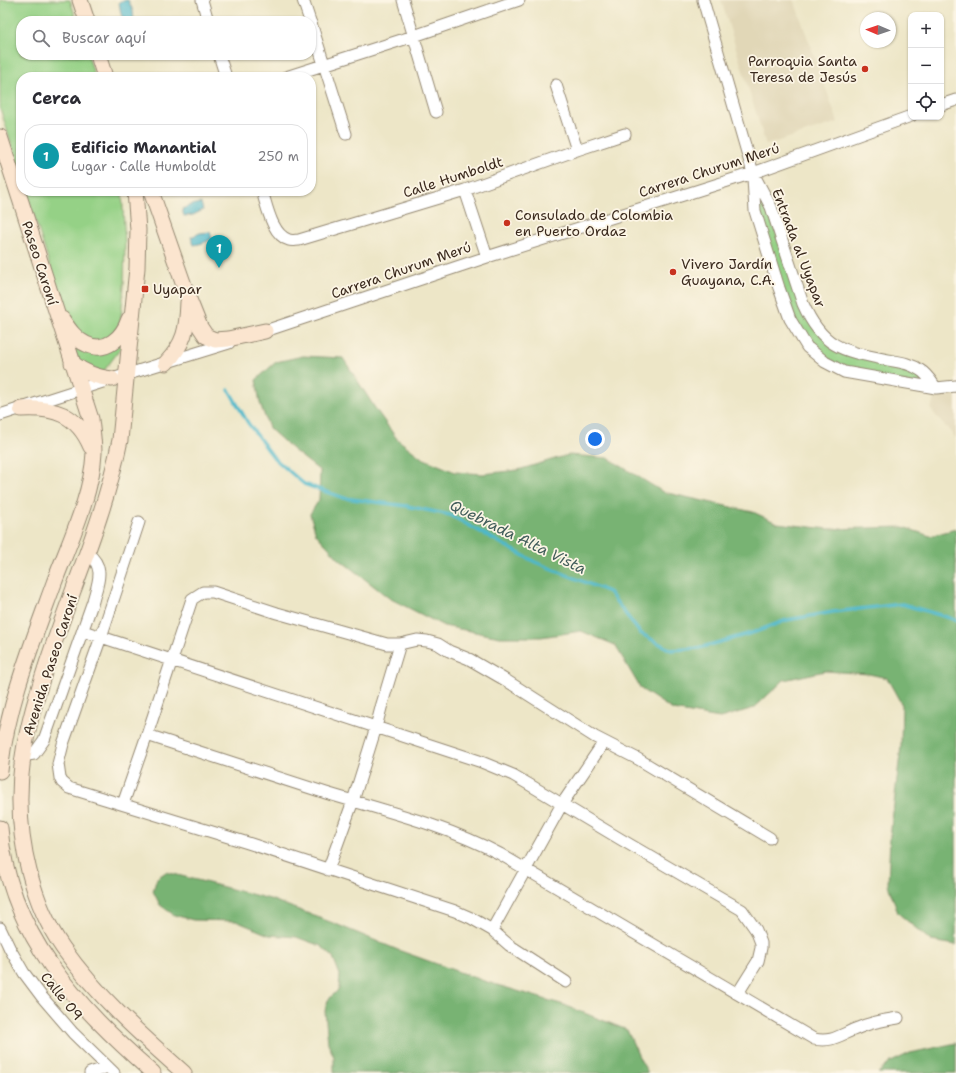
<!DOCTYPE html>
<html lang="es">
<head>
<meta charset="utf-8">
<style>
	:root { --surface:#fff; --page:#f7f7f7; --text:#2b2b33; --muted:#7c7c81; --line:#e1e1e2; --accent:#1a73e8 }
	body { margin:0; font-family:"Shantell Sans",sans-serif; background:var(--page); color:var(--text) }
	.controls { position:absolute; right:12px; top:12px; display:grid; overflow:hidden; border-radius:8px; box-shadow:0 1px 3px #0004 }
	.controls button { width:36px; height:36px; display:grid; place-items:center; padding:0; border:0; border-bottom:1px solid var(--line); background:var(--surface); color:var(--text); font:20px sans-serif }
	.compass { position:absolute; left:860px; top:12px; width:36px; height:36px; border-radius:50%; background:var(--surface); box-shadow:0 1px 3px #0004; rotate:272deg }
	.you { position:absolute; left:595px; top:439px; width:14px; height:14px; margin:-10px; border:3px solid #fff; border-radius:50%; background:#1a73e8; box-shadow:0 0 0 6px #1a73e833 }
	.badge { display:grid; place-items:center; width:26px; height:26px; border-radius:50%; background:var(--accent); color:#fff; font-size:13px; font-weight:700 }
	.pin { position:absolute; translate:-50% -33px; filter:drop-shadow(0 1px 2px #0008) }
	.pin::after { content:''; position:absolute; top:21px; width:14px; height:12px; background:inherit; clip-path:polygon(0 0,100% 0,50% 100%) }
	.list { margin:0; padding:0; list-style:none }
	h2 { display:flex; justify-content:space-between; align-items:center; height:52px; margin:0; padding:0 16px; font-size:17px }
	h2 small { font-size:13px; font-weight:400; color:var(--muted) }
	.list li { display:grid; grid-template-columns:26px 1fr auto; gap:12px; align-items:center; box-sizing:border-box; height:64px; margin:0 8px 8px; padding:0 8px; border:1px solid var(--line); border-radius:16px }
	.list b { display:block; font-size:15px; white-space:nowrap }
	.list p { margin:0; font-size:13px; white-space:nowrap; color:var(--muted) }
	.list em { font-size:13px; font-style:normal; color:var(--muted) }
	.icon { flex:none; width:22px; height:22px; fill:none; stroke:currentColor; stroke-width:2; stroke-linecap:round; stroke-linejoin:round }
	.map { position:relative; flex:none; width:956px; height:1073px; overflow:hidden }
	.search { position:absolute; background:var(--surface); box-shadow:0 1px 3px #0004; left:16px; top:16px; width:300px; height:44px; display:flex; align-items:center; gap:10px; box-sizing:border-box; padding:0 14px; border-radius:16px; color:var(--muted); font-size:15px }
	.panel { position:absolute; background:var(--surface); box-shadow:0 1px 3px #0004; left:16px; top:72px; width:300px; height:124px; border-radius:16px }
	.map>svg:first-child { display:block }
	.built { fill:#e1d7b7 }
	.green { fill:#95d186; stroke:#687e52 }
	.forest { fill:#78b373; stroke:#5a6e48 }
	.water { fill:#4db8ca; stroke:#447174 }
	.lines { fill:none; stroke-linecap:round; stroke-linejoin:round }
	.stream { stroke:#4db8ca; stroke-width:3.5 }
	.street-casing { stroke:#948872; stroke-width:13 }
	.secondary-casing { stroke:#948872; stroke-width:17 }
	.street { stroke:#fff; stroke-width:11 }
	.secondary { stroke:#fbe5cf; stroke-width:15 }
	.poi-dot { fill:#c8321e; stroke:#fcf5e5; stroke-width:1.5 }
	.labels { text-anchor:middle; stroke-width:3.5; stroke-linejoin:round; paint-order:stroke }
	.poi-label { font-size:14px; fill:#3b2a1e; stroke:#fcf5e5; text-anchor:start }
	.street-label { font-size:14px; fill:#3b2a1e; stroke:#fcf5e5 }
	.water-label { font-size:15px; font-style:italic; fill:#415c5a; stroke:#fcf5e5 }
</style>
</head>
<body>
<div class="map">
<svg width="956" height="1073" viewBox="0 0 956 1073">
	<rect width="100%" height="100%" fill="#fcf5e5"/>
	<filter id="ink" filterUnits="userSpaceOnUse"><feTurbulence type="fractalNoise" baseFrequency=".025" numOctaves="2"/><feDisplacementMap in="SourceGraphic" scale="8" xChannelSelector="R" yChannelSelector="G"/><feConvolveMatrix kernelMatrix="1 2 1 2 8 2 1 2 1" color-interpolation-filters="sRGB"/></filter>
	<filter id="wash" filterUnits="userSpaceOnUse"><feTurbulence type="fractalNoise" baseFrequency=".012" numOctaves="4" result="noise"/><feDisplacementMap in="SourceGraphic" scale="16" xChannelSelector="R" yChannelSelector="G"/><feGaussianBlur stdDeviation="0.9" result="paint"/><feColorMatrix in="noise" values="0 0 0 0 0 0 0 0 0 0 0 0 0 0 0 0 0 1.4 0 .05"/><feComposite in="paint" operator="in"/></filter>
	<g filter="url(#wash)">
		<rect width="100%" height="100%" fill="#ede6c7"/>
		<path class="built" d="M 721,0 L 794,0 L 838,122 L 766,145 Z
			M 956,386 L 956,438 L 931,410 L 936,388 Z"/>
		<path class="green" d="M 0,0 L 70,0 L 77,21 L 21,21 L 21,55 L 88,55 L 95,77 L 21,77 L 21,174 L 0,108 Z
			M 753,173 L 803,304 L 835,345 L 905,363 L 936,388 L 844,372 L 800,336 L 755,211 Z
			M 26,191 L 122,191 L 125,243 L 124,286 L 121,317 L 120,323 L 113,334 L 105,339 L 91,341 L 69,325 Z
			M 122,343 L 121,348 L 103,372 L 80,363 L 72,347 L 89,353 Z"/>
		<path class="forest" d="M 303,356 L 343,358 L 375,408 L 397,439 L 422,458 L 455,472 L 483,474 L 518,470 L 568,455 L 608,458 L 663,492 L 753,512 L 777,523 L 828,529 L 903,527 L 930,536 L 956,529 L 956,945 L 931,941 L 898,913 L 888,885 L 890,837 L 901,746 L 902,705 L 887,678 L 869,674 L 825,671 L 784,680 L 754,708 L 720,718 L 673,710 L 641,689 L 615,645 L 581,631 L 541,637 L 500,637 L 444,626 L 389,598 L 339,559 L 316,534 L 310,514 L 319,500 L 320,471 L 292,449 L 269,428 L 260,403 L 256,380 L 276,362 Z
			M 166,872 L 270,899 L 338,925 L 398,950 L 484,981 L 564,1005 L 627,1030 L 640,1059 L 648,1073 L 334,1073 L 334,1057 L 328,1043 L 325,1011 L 328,1000 L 339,989 L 340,975 L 333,957 L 321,946 L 296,937 L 269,935 L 236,921 L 193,920 L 174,915 L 160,905 L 153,891 L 157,878 Z
			M 956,1043 L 956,1073 L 878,1073 L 891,1062 L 910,1053 Z"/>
		<path class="water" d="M 128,0 L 133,11 L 134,21 L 124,21 L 121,14 L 119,2 Z
			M 201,203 L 203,210 L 193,215 L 184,216 L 182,209 L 191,205 Z
			M 210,232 L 212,239 L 203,243 L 194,245 L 191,237 L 200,233 Z"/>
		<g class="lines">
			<path class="stream" d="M 229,390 L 248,423 L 274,458 L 304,484 L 344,498 L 407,506 L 450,515 L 535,562 L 609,592 L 640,633 L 671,650 L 699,648 L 755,632 L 787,620 L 833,612 L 902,604 L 950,618 L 956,621"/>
		</g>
	</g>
	<g filter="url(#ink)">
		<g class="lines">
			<g class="street-casing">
				<path id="street" d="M 202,0 L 208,21
					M 303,0 L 310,21
					M 403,0 L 436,112
					M 703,0 L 753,173 L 771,207 L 803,304 C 823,349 844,351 888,360 C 899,362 910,363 920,370 C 927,374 931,381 936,388
					M 311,23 L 346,134
					M 219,55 L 226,77
					M 286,77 L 414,36 L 519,0
					M 556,85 L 577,150
					M 941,105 L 956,100
					M 753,178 L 755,211 L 779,288 L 790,319 L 807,347 L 825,362 L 844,372 L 936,388 L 956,386
					M 465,190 L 487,257
					M 262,191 C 267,206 272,235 289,240 C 292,241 296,240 299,240 L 465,190 L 577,150 L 625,134
					M 259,333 L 487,257 L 753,173 L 911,116
					M 0,415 L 112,379 L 229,343
					M 139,522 L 101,637 L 63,744 L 58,764 L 60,778 L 62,782 L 69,788 L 248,843 L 455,911 L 471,918 L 492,930 L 509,945 L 566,982
					M 83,631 L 479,761 L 513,775 L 530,785 L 622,840 L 742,910 L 756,930 L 761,943 L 761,948 L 758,961 L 738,993
					M 147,735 C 207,754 266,774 326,793 C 385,811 445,825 500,854 L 814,1039 C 833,1043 841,1034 858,1028 C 871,1022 884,1020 898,1018
					M 22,756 L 34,754 L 44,740 L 93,601 C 98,582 106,567 87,553
					M 123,804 L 147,735 L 192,599 L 203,592 L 213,592 L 277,613 L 387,644 L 400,644 L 417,640 L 427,641 L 438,644 L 449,651 L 469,659 L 507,681 L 595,737 L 638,759 L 770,838
					M 328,870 L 353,801 L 376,727 L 382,704 L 400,644
					M 0,928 L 10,949 L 24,973 L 42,997 L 73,1033 L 114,1073
					M 492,930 L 562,804 L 604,742
					M 90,1073 L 108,1067"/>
			</g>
			<g class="secondary-casing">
				<path id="secondary" d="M 80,0 L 87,21
					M 98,55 L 105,77
					M 0,137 L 91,419 C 92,430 94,441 94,453 C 92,495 69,543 54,583 C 32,644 7,706 0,771
					M 135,191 L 138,230 L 137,268 L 120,440 C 106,511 77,577 53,646 C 26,723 8,789 29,871 C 36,898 47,925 63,948 C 97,996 141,1035 184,1073
					M 151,191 L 188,297 L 200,327 L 206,336 L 215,340 L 228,339 L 265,331
					M 62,319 C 68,328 75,339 86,344 C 106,354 123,337 129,319
					M 72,363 C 85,373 96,377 112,379
					M 166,363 C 185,343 187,329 188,302
					M 21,409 C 54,407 77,414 91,447
					M 0,828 C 8,934 77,1006 153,1073"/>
			</g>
			<use href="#street" class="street"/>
			<use href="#secondary" class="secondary"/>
		</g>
	</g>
	<g class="poi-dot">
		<circle cx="865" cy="69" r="4"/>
		<circle cx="507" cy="223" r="4"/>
		<circle cx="673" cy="272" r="4"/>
		<rect x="141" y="285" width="8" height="8" rx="2"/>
	</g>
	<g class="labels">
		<g class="poi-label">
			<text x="857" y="66" text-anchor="end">Parroquia Santa<tspan x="857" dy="16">Teresa de Jesús</tspan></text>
			<text x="515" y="220">Consulado de Colombia<tspan x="515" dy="16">en Puerto Ordaz</tspan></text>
			<text x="681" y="269">Vivero Jardín<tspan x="681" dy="16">Guayana, C.A.</tspan></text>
			<text x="153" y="294">Uyapar</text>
		</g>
		<g class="street-label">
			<text transform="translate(709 170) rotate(-18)" y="5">Carrera Churum Merú</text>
			<text transform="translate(453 177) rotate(-18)" y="5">Calle Humboldt</text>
			<text transform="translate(799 248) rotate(69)" y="5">Entrada al Uyapar</text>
			<text transform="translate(40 263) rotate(72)" y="5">Paseo Caroní</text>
			<text transform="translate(401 270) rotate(-19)" y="5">Carrera Churum Merú</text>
			<text transform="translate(50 665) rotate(-72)" y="5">Avenida Paseo Caroní</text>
			<text transform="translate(62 996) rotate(51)" y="5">Calle 09</text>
		</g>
		<g class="water-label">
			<text transform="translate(518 537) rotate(26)" y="5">Quebrada Alta Vista</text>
		</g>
	</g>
</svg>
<div class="controls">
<button>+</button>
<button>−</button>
<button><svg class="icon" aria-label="locate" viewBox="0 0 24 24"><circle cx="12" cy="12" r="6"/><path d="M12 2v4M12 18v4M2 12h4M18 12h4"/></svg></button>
</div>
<svg class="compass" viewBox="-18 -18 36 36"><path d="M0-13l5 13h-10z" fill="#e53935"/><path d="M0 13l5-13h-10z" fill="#7c7c81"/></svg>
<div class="you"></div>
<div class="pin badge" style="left:219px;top:268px;background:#0f9aa8">1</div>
<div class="search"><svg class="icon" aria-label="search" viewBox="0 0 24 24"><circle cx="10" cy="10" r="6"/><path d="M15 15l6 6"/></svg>Buscar aquí</div>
<section class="panel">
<h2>Cerca<small></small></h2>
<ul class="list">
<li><span class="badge" style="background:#0f9aa8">1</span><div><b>Edificio Manantial</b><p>Lugar · Calle Humboldt</p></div><em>250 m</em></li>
</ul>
</section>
</div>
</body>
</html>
